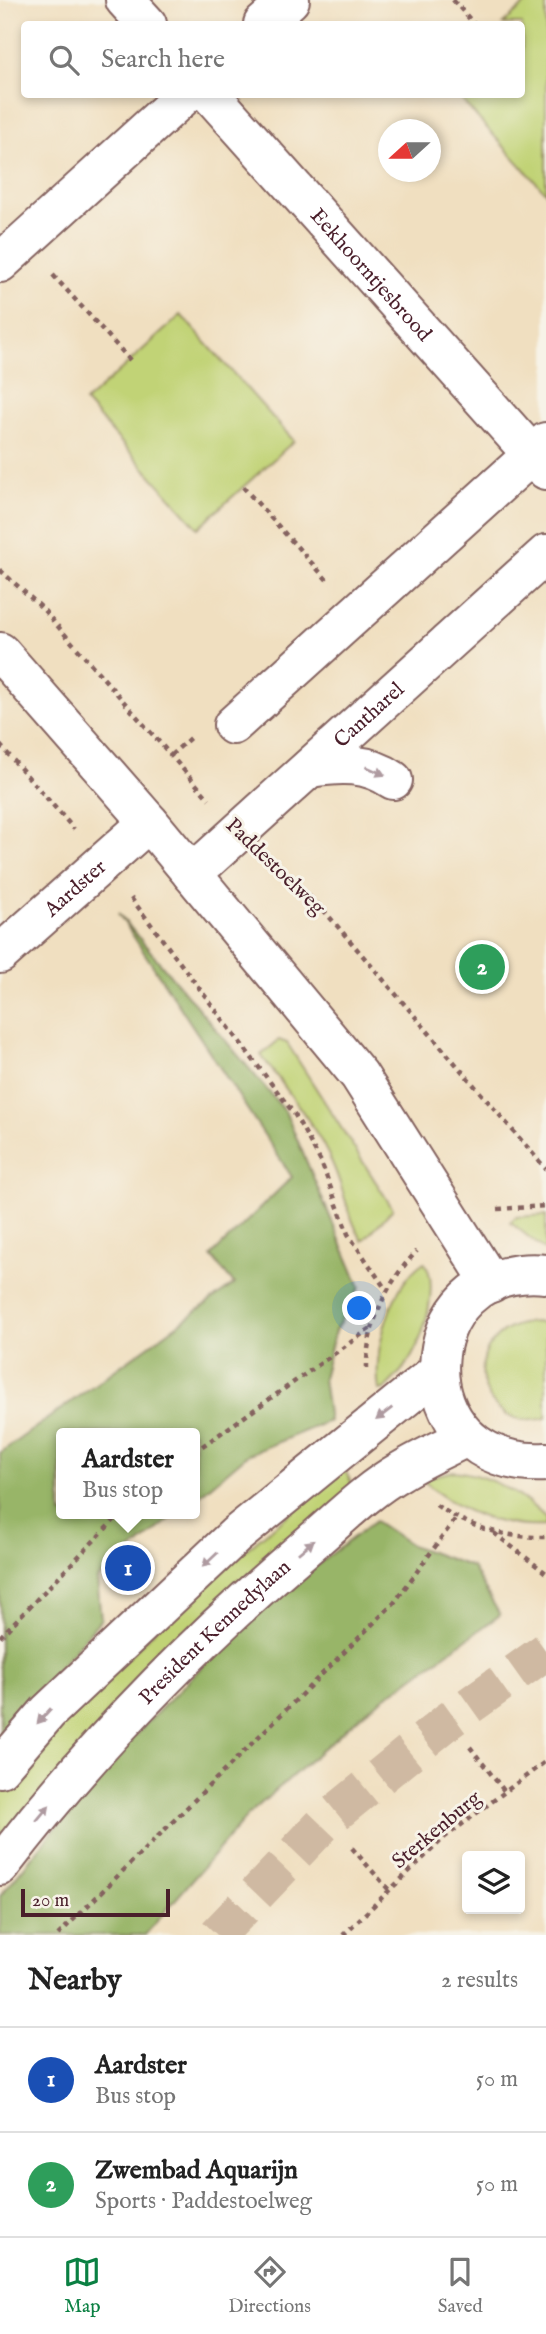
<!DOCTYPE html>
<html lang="en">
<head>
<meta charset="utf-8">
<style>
	:root { --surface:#fff; --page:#f2f2f2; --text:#222; --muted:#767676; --line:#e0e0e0; --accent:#0b8043 }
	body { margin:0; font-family:"IM FELL English",serif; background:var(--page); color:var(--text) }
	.controls { position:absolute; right:21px; bottom:21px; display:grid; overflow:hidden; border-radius:7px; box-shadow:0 4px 10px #0003 }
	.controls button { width:63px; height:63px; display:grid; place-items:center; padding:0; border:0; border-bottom:2px solid var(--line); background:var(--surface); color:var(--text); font:35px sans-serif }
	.compass { position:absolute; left:378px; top:119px; width:63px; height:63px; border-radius:50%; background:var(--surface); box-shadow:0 4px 10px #0003; rotate:249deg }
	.scale { position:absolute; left:21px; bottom:18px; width:149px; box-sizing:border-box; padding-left:7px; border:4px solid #4a1f2b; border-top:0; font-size:19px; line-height:24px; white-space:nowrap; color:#4a1f2b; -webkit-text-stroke:5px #f7f3e8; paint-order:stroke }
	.you { position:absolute; left:360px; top:1309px; width:24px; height:24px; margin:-18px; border:5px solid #fff; border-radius:50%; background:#1a73e8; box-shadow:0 0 0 10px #1a73e833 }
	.badge { display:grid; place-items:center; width:46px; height:46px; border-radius:50%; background:var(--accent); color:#fff; font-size:23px; font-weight:700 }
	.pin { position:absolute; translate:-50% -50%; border:4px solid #fff; box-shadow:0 2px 7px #0006 }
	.popup { position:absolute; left:56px; top:1428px; width:144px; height:91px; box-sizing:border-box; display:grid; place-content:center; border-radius:7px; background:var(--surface); filter:drop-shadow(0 2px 5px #0005); font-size:23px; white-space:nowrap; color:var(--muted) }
	.popup b { font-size:26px; color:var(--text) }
	.popup::after { content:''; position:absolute; left:50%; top:100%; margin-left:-14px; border:14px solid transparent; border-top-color:var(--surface) }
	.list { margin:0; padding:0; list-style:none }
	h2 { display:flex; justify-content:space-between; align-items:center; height:91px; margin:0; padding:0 28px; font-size:30px }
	h2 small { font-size:23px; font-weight:400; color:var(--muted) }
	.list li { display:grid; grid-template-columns:46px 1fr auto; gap:21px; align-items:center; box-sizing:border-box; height:105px; padding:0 28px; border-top:2px solid var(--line) }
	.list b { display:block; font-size:26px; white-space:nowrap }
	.list p { margin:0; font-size:23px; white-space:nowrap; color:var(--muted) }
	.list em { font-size:23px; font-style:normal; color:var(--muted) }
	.icon { flex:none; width:38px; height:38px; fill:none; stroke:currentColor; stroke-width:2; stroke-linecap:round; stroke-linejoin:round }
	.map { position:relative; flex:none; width:546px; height:1935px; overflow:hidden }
	.search { position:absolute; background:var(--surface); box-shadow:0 4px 10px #0003; left:21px; right:21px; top:21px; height:77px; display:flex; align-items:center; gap:18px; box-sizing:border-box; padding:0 24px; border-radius:7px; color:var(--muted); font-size:26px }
	.sheet { height:301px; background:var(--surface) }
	nav { display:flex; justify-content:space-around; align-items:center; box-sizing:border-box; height:98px; border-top:2px solid var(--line); background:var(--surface); font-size:19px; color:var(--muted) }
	nav a { display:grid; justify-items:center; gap:4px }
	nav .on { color:var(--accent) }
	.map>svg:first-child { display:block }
	.green { fill:#c1d376; stroke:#867950; stroke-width:2 }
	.forest { fill:#98b567; stroke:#716a49; stroke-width:2 }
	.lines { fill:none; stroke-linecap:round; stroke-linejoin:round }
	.minor-tunnel { stroke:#cfb9a2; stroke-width:38; stroke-dasharray:38 19; stroke-linecap:butt }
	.minor-casing { stroke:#84625f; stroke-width:42 }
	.path { stroke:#84625f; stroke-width:4.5; stroke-dasharray:5 5; stroke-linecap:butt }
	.minor { stroke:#fff; stroke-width:38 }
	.oneway { fill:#ae9aa0 }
	.labels { text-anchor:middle; stroke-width:6; stroke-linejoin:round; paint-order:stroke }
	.street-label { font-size:21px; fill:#4a1f2b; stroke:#f7f3e8 }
</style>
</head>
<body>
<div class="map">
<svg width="546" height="1935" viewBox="0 0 546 1935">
	<rect width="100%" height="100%" fill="#f7f3e8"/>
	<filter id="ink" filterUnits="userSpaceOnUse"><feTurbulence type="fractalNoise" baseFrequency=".0143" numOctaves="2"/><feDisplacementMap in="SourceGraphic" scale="14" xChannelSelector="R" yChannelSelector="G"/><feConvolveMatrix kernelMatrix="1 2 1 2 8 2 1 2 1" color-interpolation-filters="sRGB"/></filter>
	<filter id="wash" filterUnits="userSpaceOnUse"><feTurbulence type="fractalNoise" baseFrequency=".00686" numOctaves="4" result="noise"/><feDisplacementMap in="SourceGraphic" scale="28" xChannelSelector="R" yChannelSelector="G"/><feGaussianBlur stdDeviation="1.57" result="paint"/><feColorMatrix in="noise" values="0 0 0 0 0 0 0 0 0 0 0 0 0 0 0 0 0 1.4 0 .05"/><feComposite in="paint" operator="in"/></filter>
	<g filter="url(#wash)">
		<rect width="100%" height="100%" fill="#f0dfc0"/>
		<path class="green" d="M 530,0 L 546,0 L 546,193 L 457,95 L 522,94 L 522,24 L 503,24 Z
			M 181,315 L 294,441 L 198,528 L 85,402 Z
			M 279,1040 L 287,1043 L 393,1209 L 363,1241 C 348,1219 344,1189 333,1165 C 316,1125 286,1090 261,1055 Z
			M 546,1215 L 546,1251 L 510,1222 L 516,1217 Z
			M 424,1262 C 440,1283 424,1335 412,1356 C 405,1369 394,1379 384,1389 L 379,1390 C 372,1352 391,1284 424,1262 Z
			M 535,1322 L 546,1324 L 546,1418 C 475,1437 453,1328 535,1322 Z
			M 344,1469 L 354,1487 L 0,1840 L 0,1794 L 65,1720 L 187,1598 Z
			M 454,1471 C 489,1475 521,1494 546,1518 L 546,1526 C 501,1529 457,1512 424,1481 L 425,1478 Z"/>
		<path class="forest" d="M 118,913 L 285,1111 L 360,1287 L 335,1331 L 323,1378 L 329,1421 L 247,1455 L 195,1499 L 194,1433 L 61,1433 L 61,1514 L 176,1514 L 97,1579 L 101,1619 L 0,1737 L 0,1453 L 234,1284 L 211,1256 L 292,1177 Z
			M 375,1521 L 411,1545 L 472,1567 L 500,1615 L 366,1711 L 248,1815 L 145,1935 L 0,1935 L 0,1896 L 111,1760 L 255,1612 Z"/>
	</g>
	<g filter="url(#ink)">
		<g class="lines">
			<path class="minor-tunnel" d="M 217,1935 L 327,1820 L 448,1721 L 546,1651"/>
			<g class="minor-casing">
				<g id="minor">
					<path d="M 125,0 L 147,24"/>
					<path d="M 263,24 L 290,0"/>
					<path id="s1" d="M 210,94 L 546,470"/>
					<path d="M 0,263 L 186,94"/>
					<path d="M 0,652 L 149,822 L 359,1075 L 491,1283"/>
					<path d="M 233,725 L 546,442"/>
					<path d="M 310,768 C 341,763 367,762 393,780"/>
					<path id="s2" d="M 192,874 L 546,554"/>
					<path id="s3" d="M 0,954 L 149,822"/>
					<path d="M 546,1274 C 407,1260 400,1470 546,1462"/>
					<path d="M 0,1768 L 48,1712 L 236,1535 L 438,1371"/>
					<path id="s4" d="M 0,1866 C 89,1750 193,1643 305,1548 C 336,1522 366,1491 401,1471 C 422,1458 445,1448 467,1437"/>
				</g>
			</g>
			<path class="path" d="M 453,0 L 474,24
				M 53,275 L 130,360
				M 243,487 L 328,581
				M 0,570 L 41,607 L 209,799
				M 0,745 L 74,829
				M 171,755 L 191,737
				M 271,863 L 320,906 L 546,1169
				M 131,898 L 295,1115 L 321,1162 L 348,1234 L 387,1291
				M 498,1209 L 546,1206
				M 367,1369 C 366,1325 387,1282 417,1251
				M 194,1452 L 371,1328
				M 436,1505 C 470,1528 505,1538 546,1537
				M 494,1533 L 546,1573
				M 0,1637 L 120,1514
				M 470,1747 L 505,1792
				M 352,1848 L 389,1890
				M 58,1935 L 394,1603 L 456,1518
				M 343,1935 L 445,1837 L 546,1761"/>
			<use href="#minor" class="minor"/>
		</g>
		<defs><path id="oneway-solid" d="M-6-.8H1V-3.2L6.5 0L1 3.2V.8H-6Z" transform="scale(1.75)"/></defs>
		<g class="oneway">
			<use href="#oneway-solid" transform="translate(376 771) rotate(24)"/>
			<use href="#oneway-solid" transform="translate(384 1414) rotate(142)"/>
			<use href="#oneway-solid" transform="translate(306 1547) rotate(-40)"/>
			<use href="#oneway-solid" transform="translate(210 1560) rotate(137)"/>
			<use href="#oneway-solid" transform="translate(44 1716) rotate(132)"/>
			<use href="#oneway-solid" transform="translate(43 1813) rotate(-50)"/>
		</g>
	</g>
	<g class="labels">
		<g class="street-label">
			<text dy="7" stroke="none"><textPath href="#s1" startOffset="242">Eekhoorntjesbrood</textPath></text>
			<text dy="7" stroke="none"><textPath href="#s2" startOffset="238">Cantharel</textPath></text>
			<text transform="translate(276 866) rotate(44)" y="7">Paddestoelweg</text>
			<text dy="7" stroke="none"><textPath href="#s3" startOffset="100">Aardster</textPath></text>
			<text dy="7" stroke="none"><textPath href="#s4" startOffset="318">President Kennedylaan</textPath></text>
			<text transform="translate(436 1829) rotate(-40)" y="7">Sterkenburg</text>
		</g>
	</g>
</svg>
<div class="controls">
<button><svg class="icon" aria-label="layers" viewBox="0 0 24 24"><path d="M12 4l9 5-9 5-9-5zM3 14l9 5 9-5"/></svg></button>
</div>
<svg class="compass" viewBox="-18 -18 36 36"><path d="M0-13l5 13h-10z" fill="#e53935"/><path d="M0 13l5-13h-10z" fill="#767676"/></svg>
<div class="scale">20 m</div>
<div class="you"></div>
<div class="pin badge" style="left:128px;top:1568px;background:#1a4fb4">1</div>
<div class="popup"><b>Aardster</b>Bus stop</div>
<div class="pin badge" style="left:482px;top:967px;background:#2e9e5b">2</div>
<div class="search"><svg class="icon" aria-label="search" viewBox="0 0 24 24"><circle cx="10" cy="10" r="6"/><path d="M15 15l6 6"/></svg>Search here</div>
</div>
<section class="sheet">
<h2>Nearby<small>2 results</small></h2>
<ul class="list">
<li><span class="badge" style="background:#1a4fb4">1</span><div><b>Aardster</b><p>Bus stop</p></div><em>50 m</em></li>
<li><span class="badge" style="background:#2e9e5b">2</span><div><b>Zwembad Aquarijn</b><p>Sports · Paddestoelweg</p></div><em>50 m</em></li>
</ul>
</section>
<nav>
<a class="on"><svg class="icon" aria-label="map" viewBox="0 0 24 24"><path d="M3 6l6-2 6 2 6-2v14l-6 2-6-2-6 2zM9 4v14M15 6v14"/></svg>Map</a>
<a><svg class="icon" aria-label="directions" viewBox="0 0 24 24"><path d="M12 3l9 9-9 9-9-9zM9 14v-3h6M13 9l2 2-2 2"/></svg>Directions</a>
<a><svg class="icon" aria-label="saved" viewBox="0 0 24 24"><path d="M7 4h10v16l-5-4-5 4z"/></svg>Saved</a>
</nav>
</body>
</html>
